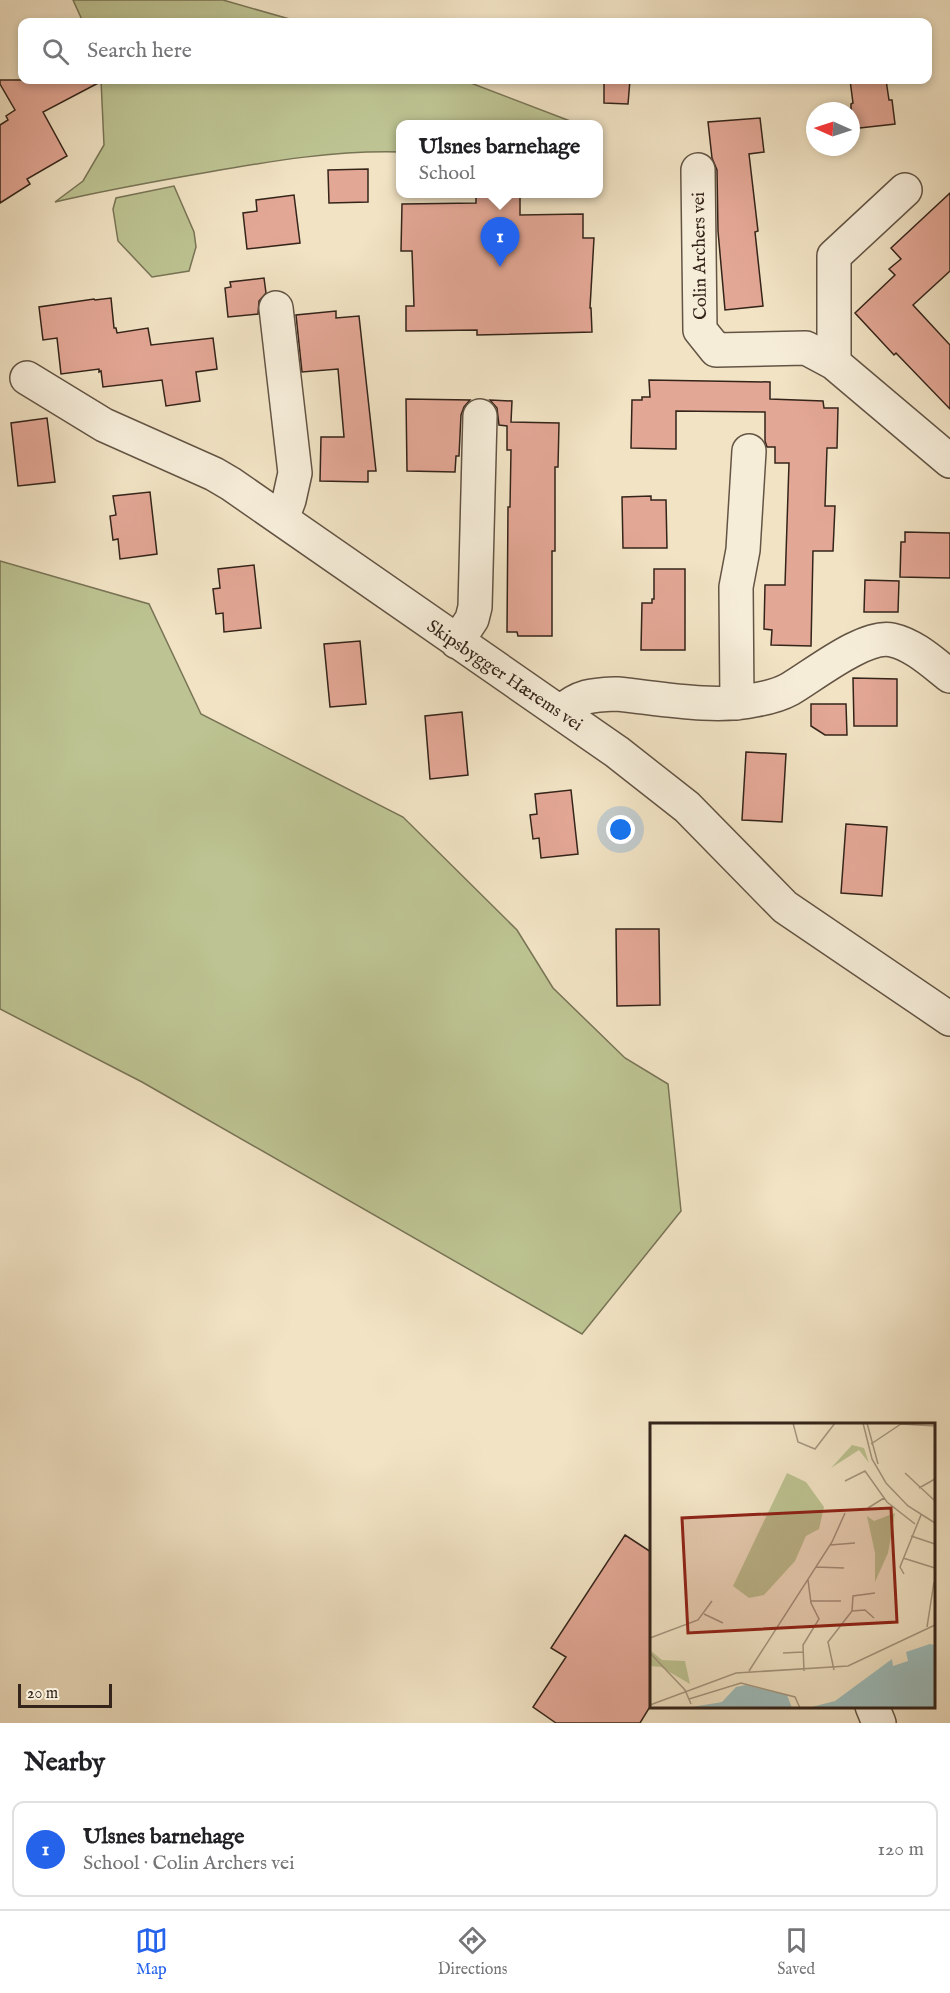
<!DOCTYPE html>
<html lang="en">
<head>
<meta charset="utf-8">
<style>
	:root { --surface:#fff; --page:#f6f6f6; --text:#202124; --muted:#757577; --line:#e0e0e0; --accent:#2563eb }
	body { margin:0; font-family:"IM FELL English",serif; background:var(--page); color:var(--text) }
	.compass { position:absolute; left:806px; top:102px; width:54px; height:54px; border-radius:50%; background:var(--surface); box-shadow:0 3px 9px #0003; rotate:273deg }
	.scale { position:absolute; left:18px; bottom:15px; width:94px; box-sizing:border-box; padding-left:6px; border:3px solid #34241a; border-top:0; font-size:16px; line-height:21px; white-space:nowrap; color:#34241a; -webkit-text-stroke:4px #f6edd9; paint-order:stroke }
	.you { position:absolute; left:621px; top:830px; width:21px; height:21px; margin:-15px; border:4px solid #fff; border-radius:50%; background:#1a73e8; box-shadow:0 0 0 9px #1a73e833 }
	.badge { display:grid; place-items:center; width:39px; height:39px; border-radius:50%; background:var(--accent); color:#fff; font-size:20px; font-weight:700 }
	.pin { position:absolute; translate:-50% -50px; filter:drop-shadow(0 2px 3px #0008) }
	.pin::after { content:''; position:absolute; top:32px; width:21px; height:18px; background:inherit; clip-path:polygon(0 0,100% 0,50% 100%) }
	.popup { position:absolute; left:396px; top:120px; width:207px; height:78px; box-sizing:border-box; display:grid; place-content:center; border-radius:12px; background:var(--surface); filter:drop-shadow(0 2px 4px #0005); font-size:20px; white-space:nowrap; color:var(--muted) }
	.popup b { font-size:22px; color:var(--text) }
	.popup::after { content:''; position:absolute; left:50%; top:100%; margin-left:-12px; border:12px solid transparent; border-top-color:var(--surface) }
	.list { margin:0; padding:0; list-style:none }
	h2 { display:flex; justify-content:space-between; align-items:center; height:78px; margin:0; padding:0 24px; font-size:26px }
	h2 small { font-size:20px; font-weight:400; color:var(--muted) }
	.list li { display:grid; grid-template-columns:39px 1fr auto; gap:18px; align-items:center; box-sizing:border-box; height:96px; margin:0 12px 12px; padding:0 12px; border:2px solid var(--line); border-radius:12px }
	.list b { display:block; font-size:22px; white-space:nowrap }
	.list p { margin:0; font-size:20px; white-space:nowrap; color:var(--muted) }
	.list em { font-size:20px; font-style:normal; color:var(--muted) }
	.icon { flex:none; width:33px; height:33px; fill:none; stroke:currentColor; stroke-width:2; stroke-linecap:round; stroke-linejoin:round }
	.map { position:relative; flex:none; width:950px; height:1723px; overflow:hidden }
	.search { position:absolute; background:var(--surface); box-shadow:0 3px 9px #0003; left:18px; right:18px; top:18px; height:66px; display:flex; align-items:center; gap:15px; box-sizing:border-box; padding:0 21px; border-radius:12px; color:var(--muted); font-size:22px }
	.sheet { height:186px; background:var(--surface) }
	nav { display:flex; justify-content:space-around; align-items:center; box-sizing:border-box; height:84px; border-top:2px solid var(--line); background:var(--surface); font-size:16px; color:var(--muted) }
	nav a { display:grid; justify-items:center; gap:3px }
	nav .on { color:var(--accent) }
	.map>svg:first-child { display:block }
	.green { fill:#bdc392; stroke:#787456; stroke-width:1.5 }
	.building { fill:#e3a795; stroke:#34241a; stroke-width:1.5 }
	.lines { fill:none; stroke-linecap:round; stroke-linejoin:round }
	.minor-casing { stroke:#635444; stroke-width:36 }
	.minor { stroke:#f6edd9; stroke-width:33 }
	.labels { text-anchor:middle; stroke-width:6; stroke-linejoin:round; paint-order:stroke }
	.street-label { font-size:18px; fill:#34241a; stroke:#f6edd9 }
	.inset-road { fill:none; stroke:#a59780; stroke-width:1.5 }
	.view { fill:#8f2418; fill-opacity:0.15; stroke:#8f2418; stroke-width:3 }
	.inset-edge { fill:none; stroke:#34241a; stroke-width:3 }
</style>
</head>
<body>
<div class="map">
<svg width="950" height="1723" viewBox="0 0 950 1723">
	<rect width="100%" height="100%" fill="#f1e3c4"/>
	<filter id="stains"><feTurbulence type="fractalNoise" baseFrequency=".00333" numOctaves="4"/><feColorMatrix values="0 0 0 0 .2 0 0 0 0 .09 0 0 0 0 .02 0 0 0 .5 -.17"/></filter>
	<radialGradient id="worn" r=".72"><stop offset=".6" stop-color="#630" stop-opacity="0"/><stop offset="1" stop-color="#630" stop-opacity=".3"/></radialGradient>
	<path class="green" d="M 73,0 L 223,0 L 300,22 L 83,22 Z
		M 101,80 L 463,80 L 578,124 L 401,124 L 401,152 C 337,150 272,161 209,172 C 157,181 106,190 55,202 L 83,181 L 104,145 Z
		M 174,186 L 194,232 L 196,247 L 189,271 L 152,277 L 118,241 L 113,209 L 116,198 Z
		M 0,561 L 149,604 L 201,714 L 403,817 L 517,930 L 553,988 L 625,1058 L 668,1084 L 681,1211 L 582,1334 L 142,1082 L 0,1009 Z"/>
	<path class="building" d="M 0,80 L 104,80 L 43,112 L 67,156 L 27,179 L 30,184 L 0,203 L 0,125 L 8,120 L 6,116 L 15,110 L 0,84 Z
		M 604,80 L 630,80 L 628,104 L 604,103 Z
		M 850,80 L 886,80 L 889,100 L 892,100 L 895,124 L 851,129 L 851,104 L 853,103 Z
		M 760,118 L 764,152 L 749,154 L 758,231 L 755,232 L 763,306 L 725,310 L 718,231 L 717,170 L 712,158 L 708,122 Z
		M 368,169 L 368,202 L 329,203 L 328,170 Z
		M 950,193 L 950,271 L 913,305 L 950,345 L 950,409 L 896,353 L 894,355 L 855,313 L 895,275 L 889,269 L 901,259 L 891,248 Z
		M 476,194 L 520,194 L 520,215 L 583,214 L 583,238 L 594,238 L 590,308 L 591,308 L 592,332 L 477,335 L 477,330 L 406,331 L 406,306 L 414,306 L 412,251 L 401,251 L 402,204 L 476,203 Z
		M 294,195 L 300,243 L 247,249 L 243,213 L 257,211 L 256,200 Z
		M 264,278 L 266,293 L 259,301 L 258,314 L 228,317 L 225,288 L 231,287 L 230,282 Z
		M 111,298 L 114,328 L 116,328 L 117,333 L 148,328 L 151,345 L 213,338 L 217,369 L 196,372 L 200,401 L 166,406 L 162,380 L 103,387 L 101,371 L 99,372 L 99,369 L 61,374 L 57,338 L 43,340 L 39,307 L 94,299 L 95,300 Z
		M 336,311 L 336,318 L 359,316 L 376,471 L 368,471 L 368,482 L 320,481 L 321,437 L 344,437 L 338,369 L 302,372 L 296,315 Z
		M 649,380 L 770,382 L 770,399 L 823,401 L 824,408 L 838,408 L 837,448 L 827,448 L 825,506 L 835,506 L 833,551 L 813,551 L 811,646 L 771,645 L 772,630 L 764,629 L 765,585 L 785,585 L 789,463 L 775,463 L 775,447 L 767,447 L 765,441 L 765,412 L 676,411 L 676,449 L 631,448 L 632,400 L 642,400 L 642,397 L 650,397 Z
		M 406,399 L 470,400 L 464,407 L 461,415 L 459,456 L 456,456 L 455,472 L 407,471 Z
		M 490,400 L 512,401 L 511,422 L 559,423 L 558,467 L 555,467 L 555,551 L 552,551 L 552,636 L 518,636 L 517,632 L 507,632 L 508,507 L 510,507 L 511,450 L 507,450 L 507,426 L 499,425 L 497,408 Z
		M 47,418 L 55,482 L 18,486 L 11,423 Z
		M 150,492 L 157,554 L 120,559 L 118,539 L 113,540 L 110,516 L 116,515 L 113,496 Z
		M 651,496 L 651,500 L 666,500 L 667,548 L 623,548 L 622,497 Z
		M 905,532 L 950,533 L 950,578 L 900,577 L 901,542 L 905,542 Z
		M 254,565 L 261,628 L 224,632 L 223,613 L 216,614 L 213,589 L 220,588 L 218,569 Z
		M 654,569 L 685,569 L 685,650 L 641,650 L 642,603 L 652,603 L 652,599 L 654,599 Z
		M 865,580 L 899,581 L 898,612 L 864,612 Z
		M 360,641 L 366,704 L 330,707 L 324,644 Z
		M 853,678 L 897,679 L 897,726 L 854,726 Z
		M 811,704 L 846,704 L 847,735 L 825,735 L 811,726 Z
		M 462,712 L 468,775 L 430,779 L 425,716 Z
		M 746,752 L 786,754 L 782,822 L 742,820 Z
		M 571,790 L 578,854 L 541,858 L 539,838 L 533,839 L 530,815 L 537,814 L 535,794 Z
		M 846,824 L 887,827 L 882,896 L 841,893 Z
		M 616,929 L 659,929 L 660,1005 L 617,1006 Z
		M 625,1535 L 651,1552 L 651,1705 L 640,1723 L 556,1723 L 533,1707 L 566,1657 L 551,1648 Z"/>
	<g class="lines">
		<g class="minor-casing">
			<path id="minor" d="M 698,170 L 700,330 L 716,350 L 806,348 L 834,363 L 950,461
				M 276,308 L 295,473 L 289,500 L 282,519
				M 834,363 L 834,256 L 905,190
				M 27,378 L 104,425 L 214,474 L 231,484 L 617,752 L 687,807 L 785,907 L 950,1019
				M 457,642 L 472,619 L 475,607 L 480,416
				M 737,703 L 736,587 L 743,550 L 749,451
				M 561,712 C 580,695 593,695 617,694 C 658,698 715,709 755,700 C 767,698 779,695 790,689 C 814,675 865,634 892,640 C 914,645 932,662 950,676
				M 872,1706 L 879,1723"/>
		</g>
		<use href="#minor" class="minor"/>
	</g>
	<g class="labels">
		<g class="street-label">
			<text transform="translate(699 256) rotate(-91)" y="6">Colin Archers vei</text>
			<text transform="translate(505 675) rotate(34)" y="6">Skipsbygger Hærems vei</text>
		</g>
	</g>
	<g transform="translate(650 1423)">
		<rect width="285" height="285" fill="#f1e3c4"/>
		<path d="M 202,22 L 214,25 L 219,40 L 209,27 L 181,45 ZM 137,50 L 156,59 L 174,84 L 169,106 L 156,113 L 145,138 L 114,172 L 99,175 L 83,163 ZM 245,90 L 238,130 L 225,159 L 225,130 L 217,93 L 224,98 ZM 0,227 L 12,237 L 35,238 L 40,261 L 11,244 L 0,243 Z" fill="#bdc392"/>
		<path d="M 280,221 L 285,222 L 285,285 L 158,285 L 185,278 L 242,236 L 243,243 L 258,238 L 256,229 ZM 96,262 L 137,272 L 142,285 L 36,285 L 72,279 L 86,264 Z" fill="#9dbdbc"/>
		<path class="inset-road" d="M 143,0 L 148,19 L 165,26 L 185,0M 213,0 L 222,36 L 236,60 L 258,83 L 285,100M 217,0 L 228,41M 221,21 L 251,1 L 285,3M 255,50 L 285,78M 195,58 L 215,48 L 237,79 L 265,101M 269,65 L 285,56M 218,85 L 234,75M 261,113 L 285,121M 180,122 L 205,120M 253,135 L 285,145M 166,144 L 194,145M 254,151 L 250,144 L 271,92M 160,178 L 191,178M 202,188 L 215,187 L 224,195M 54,191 L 73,200M 277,204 L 284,159M 0,215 L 48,197 L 62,178M 0,230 L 35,267 L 41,281M 133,230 L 153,229M 184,247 L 178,219 L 202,188 L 203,173 L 225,170M 99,248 L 182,119 L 195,90M 154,248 L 153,222 L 169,196 L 161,180 L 158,157M 39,276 L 91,260 L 145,274 L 150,285M 0,282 L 86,250 L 198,243 L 285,202"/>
		<path class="view" d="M 241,85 L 247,199 L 38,210 L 32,95 Z"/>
		<rect width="285" height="285" class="inset-edge"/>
	</g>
	<rect width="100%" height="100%" filter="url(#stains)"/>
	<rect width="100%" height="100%" fill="url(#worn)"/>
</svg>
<svg class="compass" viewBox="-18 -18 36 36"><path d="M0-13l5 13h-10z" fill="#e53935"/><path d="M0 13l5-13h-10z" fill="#757577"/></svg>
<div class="scale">20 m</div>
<div class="you"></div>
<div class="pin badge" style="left:500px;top:267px">1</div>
<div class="popup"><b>Ulsnes barnehage</b>School</div>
<div class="search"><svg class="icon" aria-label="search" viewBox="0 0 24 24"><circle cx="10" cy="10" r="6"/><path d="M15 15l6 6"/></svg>Search here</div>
</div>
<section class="sheet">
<h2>Nearby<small></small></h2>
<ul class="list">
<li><span class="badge">1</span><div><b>Ulsnes barnehage</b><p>School · Colin Archers vei</p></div><em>120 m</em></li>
</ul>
</section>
<nav>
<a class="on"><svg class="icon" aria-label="map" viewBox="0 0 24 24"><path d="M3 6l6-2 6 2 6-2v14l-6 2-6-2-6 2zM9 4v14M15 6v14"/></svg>Map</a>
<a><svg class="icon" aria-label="directions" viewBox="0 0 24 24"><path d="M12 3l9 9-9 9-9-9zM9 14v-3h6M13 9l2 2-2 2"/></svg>Directions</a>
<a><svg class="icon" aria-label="saved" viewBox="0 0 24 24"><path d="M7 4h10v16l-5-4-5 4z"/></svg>Saved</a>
</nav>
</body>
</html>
